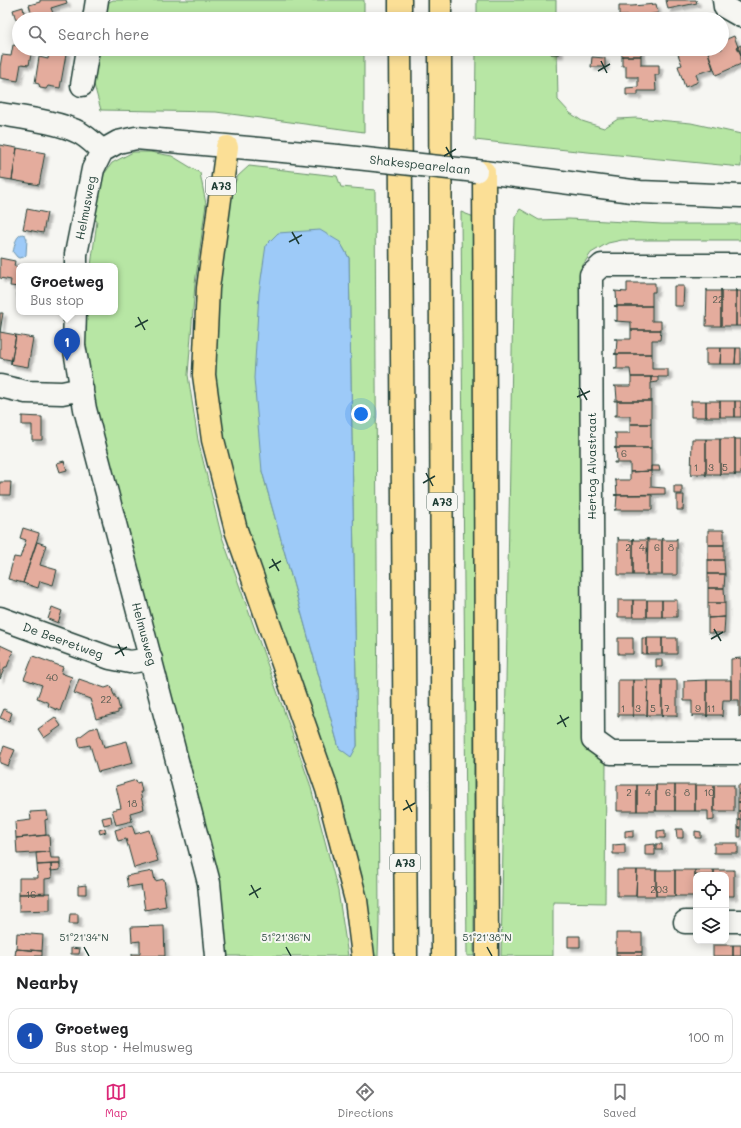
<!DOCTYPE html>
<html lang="en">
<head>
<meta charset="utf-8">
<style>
	:root { --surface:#fff; --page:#f6f6f6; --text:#202124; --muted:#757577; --line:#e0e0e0; --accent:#db2777 }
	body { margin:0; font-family:Mali,sans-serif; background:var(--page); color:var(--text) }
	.controls { position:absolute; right:12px; bottom:12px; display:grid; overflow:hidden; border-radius:8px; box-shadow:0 2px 10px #0003 }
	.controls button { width:36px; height:36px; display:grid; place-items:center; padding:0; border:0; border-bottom:1px solid var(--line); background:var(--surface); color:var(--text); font:20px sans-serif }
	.you { position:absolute; left:361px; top:414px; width:14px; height:14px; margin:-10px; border:3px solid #fff; border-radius:50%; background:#1a73e8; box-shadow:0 0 0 6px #1a73e833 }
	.badge { display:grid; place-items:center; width:26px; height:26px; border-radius:50%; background:var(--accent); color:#fff; font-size:13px; font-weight:700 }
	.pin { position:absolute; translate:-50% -33px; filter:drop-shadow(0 1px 2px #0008) }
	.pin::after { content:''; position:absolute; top:21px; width:14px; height:12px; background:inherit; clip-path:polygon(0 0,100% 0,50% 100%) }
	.popup { position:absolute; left:16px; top:263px; width:102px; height:52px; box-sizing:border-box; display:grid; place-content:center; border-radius:8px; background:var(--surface); filter:drop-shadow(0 1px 3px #0005); font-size:13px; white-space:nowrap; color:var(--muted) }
	.popup b { font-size:15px; color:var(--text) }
	.popup::after { content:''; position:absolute; left:50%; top:100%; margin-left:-8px; border:8px solid transparent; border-top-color:var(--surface) }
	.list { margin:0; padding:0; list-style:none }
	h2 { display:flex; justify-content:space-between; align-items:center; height:52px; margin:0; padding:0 16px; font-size:17px }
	h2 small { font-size:13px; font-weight:400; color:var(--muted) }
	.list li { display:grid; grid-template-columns:26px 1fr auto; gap:12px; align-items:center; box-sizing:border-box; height:56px; margin:0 8px 8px; padding:0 8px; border:1px solid var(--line); border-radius:12px }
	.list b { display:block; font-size:15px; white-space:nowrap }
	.list p { margin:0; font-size:13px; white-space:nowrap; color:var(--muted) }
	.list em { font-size:13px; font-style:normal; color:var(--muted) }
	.icon { flex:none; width:22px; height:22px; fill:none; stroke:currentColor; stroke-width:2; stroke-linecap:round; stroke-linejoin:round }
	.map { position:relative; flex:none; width:741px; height:956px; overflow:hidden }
	.search { position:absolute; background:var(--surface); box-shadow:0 2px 10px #0003; left:12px; right:12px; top:12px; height:44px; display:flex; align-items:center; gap:10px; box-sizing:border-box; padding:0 14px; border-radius:22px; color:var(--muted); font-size:15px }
	.sheet { height:116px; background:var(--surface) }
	nav { display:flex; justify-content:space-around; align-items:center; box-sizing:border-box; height:56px; border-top:1px solid var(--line); background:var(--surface); font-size:11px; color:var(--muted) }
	nav a { display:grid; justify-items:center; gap:2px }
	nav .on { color:var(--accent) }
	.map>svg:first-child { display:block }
	.green { fill:#b7e6a4; stroke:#6b926c; fill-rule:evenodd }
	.water { fill:#9dcaf8; stroke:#6b92aa }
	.building { fill:#e4ac9d; stroke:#1f3d34; filter:url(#shadow) }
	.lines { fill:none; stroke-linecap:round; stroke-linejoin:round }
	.minor-casing { stroke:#1f3d34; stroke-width:25 }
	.highway-casing { stroke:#1f3d34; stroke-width:25 }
	.minor { stroke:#f6f6f2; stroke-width:22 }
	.highway { stroke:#fbdf96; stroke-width:22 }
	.minor-bridge-casing { stroke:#1f3d34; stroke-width:25; stroke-linecap:butt }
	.minor-bridge { stroke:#f6f6f2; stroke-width:22 }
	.ticks { fill:none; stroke:#1f3d34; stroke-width:1.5 }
	.labels { text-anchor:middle; stroke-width:4; stroke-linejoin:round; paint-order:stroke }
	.number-label { font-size:10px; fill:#50594e }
	.shield { fill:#f6f6f2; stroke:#60746d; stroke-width:1 }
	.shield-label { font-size:11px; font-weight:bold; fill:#1f3d34 }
	.street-label { font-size:12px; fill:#1f3d34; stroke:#f6f6f2 }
	.ticks-label { font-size:10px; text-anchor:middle; fill:#1f3d34; stroke:#f6f6f2; stroke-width:4; stroke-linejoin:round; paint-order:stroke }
</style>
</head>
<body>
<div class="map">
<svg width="741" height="956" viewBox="0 0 741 956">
	<defs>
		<filter id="shadow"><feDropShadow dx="3.5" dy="3.5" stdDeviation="1" flood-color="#0004"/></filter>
	</defs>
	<rect width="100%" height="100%" fill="#f6f6f2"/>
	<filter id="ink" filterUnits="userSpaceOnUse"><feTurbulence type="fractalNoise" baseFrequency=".025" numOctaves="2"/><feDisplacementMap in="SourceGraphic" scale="8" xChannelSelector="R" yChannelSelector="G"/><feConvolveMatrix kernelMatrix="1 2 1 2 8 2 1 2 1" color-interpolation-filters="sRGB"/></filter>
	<g filter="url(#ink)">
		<path class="green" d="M 113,0 L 364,0 L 364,19 L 104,19 L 107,3 Z
			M 477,0 L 556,0 L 556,19 L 477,19 Z
			M 99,49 L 364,49 L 364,132 L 216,112 L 101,110 L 93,81 Z
			M 476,49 L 557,49 L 558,100 L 570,113 L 582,121 L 604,128 L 618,119 L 636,118 L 691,123 L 741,134 L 741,167 L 557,149 L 475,140 Z
			M 133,152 L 150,152 L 172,156 L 200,173 L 206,204 L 195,284 L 188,375 L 198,440 L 221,534 L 310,784 L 338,891 L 348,956 L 223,956 L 94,404 L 84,343 L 84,312 L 115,312 L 115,266 L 91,266 L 97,221 L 91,218 L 102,177 L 112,163 Z
			M 249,166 L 337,176 L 341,187 L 375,190 L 379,923 L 378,956 L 372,956 L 245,527 L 223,439 L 215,374 L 219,290 L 232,189 L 238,176 ZM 340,242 L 349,258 L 357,746 L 351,756 L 339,748 L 262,471 Z
			M 520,209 L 539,220 L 569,219 L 662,224 L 741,224 L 741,240 L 622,240 L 608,243 L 591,253 L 581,268 L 583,723 L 585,743 L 595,756 L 606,762 L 605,903 L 553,902 L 553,956 L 501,956 L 514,244 L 515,217 Z
			M 461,212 L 474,217 L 474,956 L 467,956 Z"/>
		<path class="water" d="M 320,230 L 340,242 L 349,258 L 357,746 L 351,757 L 339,748 L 262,471 L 254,378 L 259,293 L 266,245 L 278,233 Z
			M 22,234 L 25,235 L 27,239 L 26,255 L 24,257 L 19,258 L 17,257 L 13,252 C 15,245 15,237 22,234 Z"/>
		<path class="building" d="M 40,0 L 66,0 L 67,3 L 51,8 L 54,16 L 41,19 L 33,19 L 29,5 L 40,2 Z
			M 666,0 L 696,0 L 697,3 L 668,9 Z
			M 656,4 L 658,13 L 642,16 L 619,16 L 619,6 L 632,6 Z
			M 23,7 L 25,18 L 16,20 L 13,10 Z
			M 734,36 L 741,55 L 741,64 L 716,75 L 707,49 L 722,49 L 722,41 Z
			M 13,45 L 19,46 L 19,49 L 32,49 L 29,65 L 21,64 L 18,81 L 0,78 L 0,67 L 2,55 L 11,56 Z
			M 741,45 L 741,55 L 737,47 Z
			M 49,49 L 67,49 L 60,88 L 48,86 L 46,89 L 40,88 L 39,84 L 35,83 L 39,57 L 48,59 Z
			M 551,49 L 559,49 L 560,54 L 551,54 Z
			M 621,49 L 641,49 L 641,56 L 622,56 Z
			M 676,49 L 707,49 L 713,69 L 696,74 L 698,80 L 696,83 L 685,87 L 678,66 L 682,65 Z
			M 622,56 L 641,56 L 641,65 L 659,65 L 659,75 L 655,75 L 656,91 L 638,91 L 638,95 L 626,95 L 626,88 L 638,87 L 638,77 L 626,77 L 626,66 L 622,66 Z
			M 592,57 L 605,58 L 605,67 L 591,67 Z
			M 0,145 L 17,148 L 12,180 L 0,178 Z
			M 17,148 L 45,153 L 39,185 L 12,180 Z
			M 27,209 L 47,213 L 43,233 L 23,229 Z
			M 0,258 L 15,261 L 14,266 L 19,267 L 19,287 L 10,286 L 11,280 L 0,278 Z
			M 627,283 L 655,283 L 655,292 L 652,292 L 652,306 L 614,306 L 617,306 L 616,292 L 614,291 L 627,292 Z
			M 674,286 L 684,286 L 683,306 L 674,306 Z
			M 707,289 L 707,291 L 721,291 L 721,289 L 721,326 L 706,326 Z
			M 721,289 L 722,291 L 736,291 L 736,289 L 736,326 L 721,326 Z
			M 736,289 L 736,291 L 741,291 L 741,326 L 736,326 Z
			M 19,290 L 19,308 L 18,308 L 17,291 Z
			M 614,306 L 652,306 L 652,321 L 661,321 L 661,330 L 631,330 L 631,322 L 614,321 L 614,320 L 617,321 L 617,307 Z
			M 0,313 L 3,313 L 0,332 L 16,335 L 11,364 L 11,360 L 0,358 Z
			M 631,330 L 661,330 L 660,340 L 652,340 L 652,354 L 614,354 L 616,353 L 617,339 L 614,339 L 631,339 Z
			M 16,335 L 33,338 L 28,367 L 11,364 Z
			M 706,348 L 721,348 L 720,364 L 706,364 Z
			M 721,348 L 736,348 L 735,364 L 720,364 Z
			M 736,348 L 741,348 L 741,364 L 735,364 Z
			M 614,354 L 652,354 L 652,369 L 668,369 L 668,377 L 631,377 L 630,369 L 614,369 L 617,368 L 617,354 Z
			M 631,377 L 651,377 L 651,401 L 614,401 L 614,400 L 617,400 L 616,387 L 614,386 L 631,386 Z
			M 651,377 L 658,377 L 658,382 L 651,383 Z
			M 617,401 L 651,401 L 651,424 L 630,424 L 630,416 L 614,416 L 614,415 L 617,415 Z
			M 691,401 L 706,401 L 706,417 L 691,417 Z
			M 706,401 L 720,401 L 720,417 L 706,417 Z
			M 720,401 L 735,401 L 735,417 L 720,417 Z
			M 735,401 L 741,401 L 741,417 L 735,417 Z
			M 22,416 L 42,417 L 42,440 L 32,440 L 32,425 L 22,425 Z
			M 630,424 L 651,424 L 651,448 L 614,448 L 616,447 L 616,434 L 614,433 L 630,433 Z
			M 692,439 L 706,439 L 706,476 L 705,474 L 691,474 L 691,476 Z
			M 706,439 L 720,439 L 720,476 L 720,474 L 706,474 Z
			M 720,439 L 735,439 L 735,476 L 734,474 L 720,474 L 720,476 Z
			M 735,439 L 741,439 L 741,474 L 735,474 L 735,476 Z
			M 614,448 L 651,448 L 651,471 L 630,472 L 630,463 L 614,463 L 614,462 L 617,462 L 616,448 Z
			M 64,461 L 67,470 L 60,472 L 57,463 Z
			M 651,466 L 659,466 L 660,471 L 651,471 Z
			M 651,471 L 651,487 L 665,488 L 665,494 L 614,495 L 617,495 L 616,481 L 614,480 L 630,480 L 630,472 Z
			M 0,482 L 11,482 L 10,495 L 0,495 Z
			M 674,486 L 682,486 L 682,494 L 674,494 Z
			M 614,495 L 652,495 L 652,510 L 614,510 L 616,509 L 617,495 Z
			M 677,495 L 684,495 L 683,510 L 677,510 Z
			M 23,528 L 39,533 L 39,534 L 23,583 L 8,579 L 14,557 L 20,558 L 26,540 L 20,538 Z
			M 708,530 L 724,530 L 724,545 L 708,545 Z
			M 618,537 L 619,540 L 633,540 L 633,538 L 633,575 L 618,575 Z
			M 633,538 L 633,540 L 647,540 L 647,538 L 647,575 L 633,575 Z
			M 648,538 L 648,540 L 662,540 L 662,538 L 662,575 L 647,575 Z
			M 662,538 L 662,540 L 676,540 L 677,538 L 677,575 L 662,575 Z
			M 37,542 L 46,545 L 40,565 L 57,570 L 53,585 L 40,581 L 38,588 L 23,583 Z
			M 708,545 L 724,545 L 724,560 L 708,560 Z
			M 708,560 L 724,560 L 725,574 L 708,574 Z
			M 708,574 L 725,574 L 724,588 L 708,588 Z
			M 708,588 L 724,588 L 725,603 L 708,603 Z
			M 618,600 L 633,600 L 633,617 L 618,617 Z
			M 633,600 L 647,600 L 647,617 L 633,617 Z
			M 647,600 L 662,600 L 662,617 L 647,617 Z
			M 662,600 L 677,600 L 677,617 L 662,617 Z
			M 708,603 L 725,603 L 725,617 L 708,618 Z
			M 52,607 L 62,611 L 58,623 L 48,619 Z
			M 725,617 L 724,633 L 708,633 L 708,618 Z
			M 618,638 L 633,638 L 633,654 L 618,654 Z
			M 642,638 L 647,638 L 647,654 L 642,654 Z
			M 647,638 L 662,638 L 662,654 L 647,654 Z
			M 662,638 L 677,638 L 677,654 L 662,654 Z
			M 0,645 L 13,651 L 7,667 L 5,667 L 0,679 Z
			M 33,656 L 63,667 L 61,673 L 72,677 L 60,711 L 48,706 L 49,703 L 37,698 L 42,685 L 24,679 Z
			M 741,658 L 741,715 L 739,717 L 739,700 L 731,700 L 731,659 Z
			M 656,659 L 662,659 L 662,667 L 656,667 Z
			M 79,679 L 105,688 L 111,686 L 112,689 L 113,689 L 113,690 L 112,690 L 114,695 L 115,695 L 115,698 L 117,698 L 120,710 L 118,710 L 118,713 L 96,719 L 90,699 L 74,693 Z
			M 618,680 L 633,680 L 633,717 L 632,715 L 619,715 L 619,717 L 618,717 Z
			M 633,680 L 648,680 L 647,717 L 647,715 L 633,715 L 633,717 Z
			M 648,680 L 662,680 L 662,717 L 662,715 L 648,715 L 647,717 Z
			M 662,680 L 677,680 L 677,717 L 676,715 L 663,715 L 662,717 Z
			M 707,680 L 731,680 L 731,700 L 723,700 L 722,717 L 721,715 L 708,715 L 707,717 Z
			M 707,680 L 707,717 L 707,715 L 693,715 L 692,717 L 692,701 L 684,701 L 684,681 Z
			M 4,709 L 12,713 L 9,721 L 0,718 Z
			M 55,717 L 61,726 L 44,738 L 38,729 Z
			M 98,727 L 104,747 L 127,741 L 133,763 L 98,772 L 90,745 L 80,747 L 78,738 L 90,729 Z
			M 4,746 L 15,750 L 8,766 L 0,763 L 0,757 Z
			M 136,780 L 137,783 L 140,782 L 142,792 L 140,792 L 144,809 L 130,813 L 132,821 L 116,825 L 112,810 L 121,808 L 116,786 Z
			M 617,785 L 637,785 L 637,811 L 617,811 Z
			M 637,785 L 656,785 L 656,811 L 637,811 Z
			M 656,785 L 675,785 L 675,811 L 656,811 Z
			M 675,785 L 695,785 L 695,811 L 675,811 Z
			M 695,785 L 714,785 L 714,820 L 708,821 L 708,811 L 695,811 Z
			M 714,785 L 734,785 L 734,811 L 714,811 Z
			M 738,785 L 741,785 L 741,794 L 738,794 Z
			M 738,794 L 741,794 L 741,802 L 738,802 Z
			M 738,802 L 741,802 L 741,811 L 738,811 Z
			M 47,811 L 48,819 L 45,820 L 46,835 L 16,838 L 15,822 L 31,820 L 30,812 Z
			M 738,811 L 741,811 L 741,820 L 738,820 Z
			M 111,816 L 112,823 L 104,825 L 102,818 Z
			M 738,820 L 741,820 L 741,828 L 738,828 Z
			M 132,825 L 135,834 L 149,830 L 158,861 L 134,868 L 126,839 L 118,841 L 115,830 Z
			M 105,828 L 106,832 L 100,834 L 99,830 Z
			M 738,828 L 741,828 L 741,837 L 738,837 Z
			M 676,829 L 683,829 L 683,838 L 677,838 Z
			M 633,830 L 633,837 L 625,837 L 625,831 Z
			M 665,830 L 665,838 L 657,838 L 657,831 Z
			M 695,831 L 701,832 L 701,838 L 695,838 Z
			M 49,835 L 50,852 L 17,854 L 16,838 Z
			M 714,843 L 738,843 L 738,853 L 714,853 Z
			M 625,844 L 625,854 L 613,854 L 613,845 Z
			M 655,844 L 655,855 L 645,855 L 645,845 Z
			M 656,844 L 662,844 L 662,850 L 656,850 Z
			M 50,852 L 51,858 L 60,858 L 60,864 L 37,865 L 36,853 Z
			M 51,864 L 52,878 L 45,879 L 45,894 L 19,894 L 19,878 L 38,878 L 37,865 Z
			M 51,864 L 60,864 L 60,870 L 51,871 Z
			M 617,870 L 637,870 L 636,896 L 617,896 Z
			M 637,870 L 656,870 L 656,896 L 636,896 Z
			M 656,870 L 675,870 L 675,896 L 656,896 Z
			M 675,870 L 695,870 L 695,896 L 675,896 Z
			M 695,870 L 714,870 L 714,875 L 696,875 L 696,896 L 695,896 Z
			M 714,870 L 734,870 L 734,896 L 726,896 L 726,875 L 714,875 Z
			M 153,871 L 155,881 L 164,879 L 166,893 L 164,893 L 166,906 L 145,910 L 141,885 L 128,887 L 126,876 Z
			M 86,885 L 86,894 L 78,894 L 78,886 Z
			M 50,893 L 50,910 L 19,911 L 19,894 Z
			M 70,914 L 78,914 L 78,924 L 69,924 Z
			M 164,926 L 165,956 L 132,956 L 132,954 L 140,954 L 140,941 L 132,942 L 131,927 Z
			M 17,933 L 43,935 L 42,951 L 16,949 Z
			M 616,933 L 642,933 L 642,952 L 616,952 Z
			M 568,936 L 580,936 L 580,947 L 568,947 Z
			M 713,945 L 733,945 L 733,956 L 713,956 Z
			M 733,945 L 741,945 L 741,956 L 733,956 Z
			M 71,948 L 80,949 L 79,954 L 71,954 Z
			M 16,949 L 42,951 L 42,956 L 15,956 Z
			M 616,952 L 642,952 L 642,956 L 616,956 Z"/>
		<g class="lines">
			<g class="minor-casing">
				<path id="minor" d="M 724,0 L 725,7 L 741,16
					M 94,19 L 97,0
					M 82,85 L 88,49
					M 0,114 C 24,118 59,122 80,133 C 88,138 95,144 102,151
					M 102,151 L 118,142 L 136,138 L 338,156
					M 476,171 L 640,192 L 741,196
					M 741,265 L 602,265 L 591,275 L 593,740 L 611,753 L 741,753
					M 76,266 L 76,254 L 93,169 L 102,151
					M 75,312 L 74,345 L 85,409 L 209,883 L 216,956
					M 0,386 L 26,392 L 62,393 L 82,389
					M 0,618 L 110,658 L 130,662 L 151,659
					M 726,921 L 741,921
					M 685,922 L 696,922"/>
			</g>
			<g class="highway-casing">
				<path id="highway" d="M 400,0 L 400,19
					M 440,19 L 440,0
					M 400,49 L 406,956
					M 440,49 L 443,956
					M 227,147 L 208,288 L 204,375 L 213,440 L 236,530 L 327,789 L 356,900 L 363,956
					M 484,172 L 487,956"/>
			</g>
			<use href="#minor" class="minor"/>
			<use href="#highway" class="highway"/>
			<g class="minor-bridge-casing">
				<path id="minor-bridge" d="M 338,156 L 476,171"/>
			</g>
			<use href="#minor-bridge" class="minor-bridge"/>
		</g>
	</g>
	<path class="ticks" d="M 601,61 L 607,73M 598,71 L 610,64M 446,147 L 453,159M 444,156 L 456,149M 292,232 L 299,244M 289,242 L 302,235M 138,317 L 145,330M 135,327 L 148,320M 580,388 L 587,400M 577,397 L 590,391M 426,473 L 433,486M 423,483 L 435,476M 272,559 L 279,571M 269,568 L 281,561M 714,629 L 721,641M 711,639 L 723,632M 118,644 L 124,656M 115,654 L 127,647M 560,715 L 566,727M 557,724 L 569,717M 406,800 L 412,812M 403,810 L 415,803M 251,885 L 258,898M 249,895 L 261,888M 84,947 L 89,956M 286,947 L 291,956M 487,947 L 492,956"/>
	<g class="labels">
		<g class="number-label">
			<text x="718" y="303">22</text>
			<text x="624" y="457">6</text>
			<text x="696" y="471">1</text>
			<text x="711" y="471">3</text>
			<text x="725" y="471">5</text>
			<text x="628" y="551">2</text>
			<text x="642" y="551">4</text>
			<text x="657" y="551">6</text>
			<text x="671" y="551">8</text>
			<text x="52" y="681">40</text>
			<text x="106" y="703">22</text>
			<text x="623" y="712">1</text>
			<text x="638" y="712">3</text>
			<text x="653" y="712">5</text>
			<text x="667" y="712">7</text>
			<text x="698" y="712">9</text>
			<text x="711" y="712">11</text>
			<text x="629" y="796">2</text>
			<text x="648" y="796">4</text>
			<text x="668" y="796">6</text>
			<text x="687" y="796">8</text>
			<text x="709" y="796">10</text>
			<text x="132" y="807">18</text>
			<text x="659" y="893">203</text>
			<text x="31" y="898">16</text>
		</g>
		<g class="shield">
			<rect x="206" y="177" width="30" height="18" rx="3"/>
			<rect x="427" y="493" width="30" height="18" rx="3"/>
			<rect x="390" y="854" width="30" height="18" rx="3"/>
		</g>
		<g class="shield-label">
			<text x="221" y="190">A73</text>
			<text x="442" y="506">A73</text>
			<text x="405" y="867">A73</text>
		</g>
		<g class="street-label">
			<text transform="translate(420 165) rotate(6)" y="4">Shakespearelaan</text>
			<text transform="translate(86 208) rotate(-79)" y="4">Helmusweg</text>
			<text transform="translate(592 466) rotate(-90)" y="4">Hertog Alvastraat</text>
			<text transform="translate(144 634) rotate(75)" y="4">Helmusweg</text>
			<text transform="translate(63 641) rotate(20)" y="4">De Beeretweg</text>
		</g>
	</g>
	<g class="ticks-label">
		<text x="84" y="941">51°21'34"N</text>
		<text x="286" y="941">51°21'36"N</text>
		<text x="487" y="941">51°21'38"N</text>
	</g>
</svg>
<div class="controls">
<button><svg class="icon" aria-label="locate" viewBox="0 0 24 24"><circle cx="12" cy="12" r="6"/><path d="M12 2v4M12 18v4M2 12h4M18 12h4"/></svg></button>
<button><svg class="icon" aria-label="layers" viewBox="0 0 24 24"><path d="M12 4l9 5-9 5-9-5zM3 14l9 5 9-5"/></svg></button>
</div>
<div class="you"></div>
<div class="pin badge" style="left:67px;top:361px;background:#1a4fb4">1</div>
<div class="popup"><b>Groetweg</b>Bus stop</div>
<div class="search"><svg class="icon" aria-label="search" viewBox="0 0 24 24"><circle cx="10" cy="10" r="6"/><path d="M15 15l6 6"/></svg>Search here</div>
</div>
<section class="sheet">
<h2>Nearby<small></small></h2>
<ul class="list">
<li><span class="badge" style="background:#1a4fb4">1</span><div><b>Groetweg</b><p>Bus stop · Helmusweg</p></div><em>100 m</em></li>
</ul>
</section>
<nav>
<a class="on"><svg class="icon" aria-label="map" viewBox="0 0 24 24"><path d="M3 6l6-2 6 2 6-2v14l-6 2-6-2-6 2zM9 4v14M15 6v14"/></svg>Map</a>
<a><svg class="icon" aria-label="directions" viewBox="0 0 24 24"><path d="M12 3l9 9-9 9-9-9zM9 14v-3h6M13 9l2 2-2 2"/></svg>Directions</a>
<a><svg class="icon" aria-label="saved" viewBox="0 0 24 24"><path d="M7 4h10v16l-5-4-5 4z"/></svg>Saved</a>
</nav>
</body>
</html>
